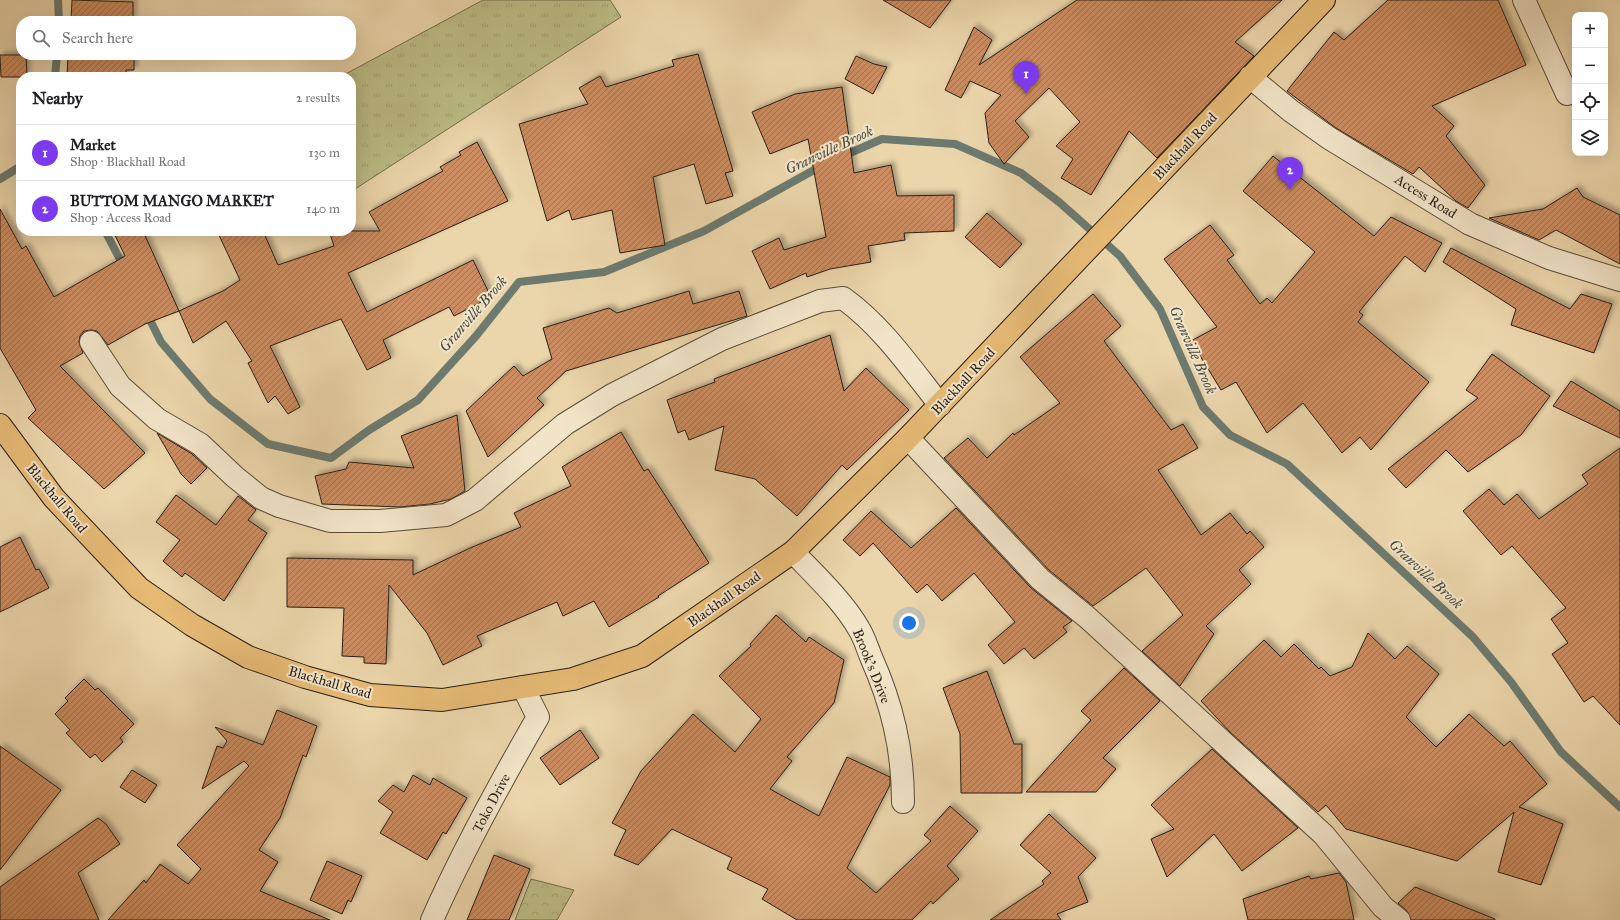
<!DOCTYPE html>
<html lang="en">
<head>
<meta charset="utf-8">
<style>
	:root { --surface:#fff; --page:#f6f6f6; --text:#202124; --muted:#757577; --line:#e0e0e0; --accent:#7c3aed }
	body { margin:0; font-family:"IM FELL Great Primer",serif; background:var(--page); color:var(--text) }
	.controls { position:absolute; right:12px; top:12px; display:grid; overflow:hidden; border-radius:8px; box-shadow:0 4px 16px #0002 }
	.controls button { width:36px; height:36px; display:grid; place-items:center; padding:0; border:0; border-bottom:1px solid var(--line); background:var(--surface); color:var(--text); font:20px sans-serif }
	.you { position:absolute; left:909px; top:623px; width:14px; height:14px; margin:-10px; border:3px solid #fff; border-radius:50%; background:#1a73e8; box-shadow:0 0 0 6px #1a73e833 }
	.badge { display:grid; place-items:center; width:26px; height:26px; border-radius:50%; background:var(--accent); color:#fff; font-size:13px; font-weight:700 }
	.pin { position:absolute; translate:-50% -33px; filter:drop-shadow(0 1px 2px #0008) }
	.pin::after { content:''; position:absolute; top:21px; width:14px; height:12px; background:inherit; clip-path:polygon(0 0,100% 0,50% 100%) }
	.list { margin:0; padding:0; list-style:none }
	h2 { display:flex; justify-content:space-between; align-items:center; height:52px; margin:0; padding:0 16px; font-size:17px }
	h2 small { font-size:13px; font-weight:400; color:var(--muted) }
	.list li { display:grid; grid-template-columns:26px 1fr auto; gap:12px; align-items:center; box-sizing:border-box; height:56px; padding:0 16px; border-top:1px solid var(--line) }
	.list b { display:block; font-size:15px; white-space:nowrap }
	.list p { margin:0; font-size:13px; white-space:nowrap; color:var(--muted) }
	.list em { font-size:13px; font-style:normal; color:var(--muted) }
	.icon { flex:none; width:22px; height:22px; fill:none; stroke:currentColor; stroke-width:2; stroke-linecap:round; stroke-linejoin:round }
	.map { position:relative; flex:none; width:1620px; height:920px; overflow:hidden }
	.search { position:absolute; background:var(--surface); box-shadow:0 4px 16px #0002; left:16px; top:16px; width:340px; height:44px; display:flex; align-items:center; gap:10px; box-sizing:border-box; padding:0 14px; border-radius:16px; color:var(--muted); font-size:15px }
	.panel { position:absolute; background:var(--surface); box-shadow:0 4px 16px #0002; left:16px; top:72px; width:340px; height:164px; border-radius:16px }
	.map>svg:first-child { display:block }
	.grass { fill:url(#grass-tufts); stroke:#736d4d }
	.forest { fill:url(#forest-crowns); stroke:#736d4d }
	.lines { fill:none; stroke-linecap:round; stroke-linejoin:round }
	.stream { stroke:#6c7a70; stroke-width:8 }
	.building { fill:url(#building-hatch); stroke:#2a1e15; filter:url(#shadow) }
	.minor-casing { stroke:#5a4c3a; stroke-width:24 }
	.major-casing { stroke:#2a1e15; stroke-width:24 }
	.minor { stroke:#f2e4c8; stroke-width:22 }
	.major { stroke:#e6ba75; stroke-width:22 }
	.labels { text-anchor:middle; stroke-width:4; stroke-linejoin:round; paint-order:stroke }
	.street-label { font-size:14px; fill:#2a1e15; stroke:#f2e4c8 }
	.water-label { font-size:15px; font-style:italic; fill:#4b4c42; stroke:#f2e4c8 }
</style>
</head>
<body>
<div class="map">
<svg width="1620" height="920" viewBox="0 0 1620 920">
	<defs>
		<pattern id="grass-tufts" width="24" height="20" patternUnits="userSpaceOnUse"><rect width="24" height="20" fill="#bcbc85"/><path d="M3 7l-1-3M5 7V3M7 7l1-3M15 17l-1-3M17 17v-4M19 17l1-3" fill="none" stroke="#a2a172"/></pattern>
		<pattern id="forest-crowns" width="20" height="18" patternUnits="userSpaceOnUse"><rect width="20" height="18" fill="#bcbc85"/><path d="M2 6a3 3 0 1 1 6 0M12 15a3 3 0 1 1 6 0" fill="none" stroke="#a2a172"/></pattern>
		<pattern id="building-hatch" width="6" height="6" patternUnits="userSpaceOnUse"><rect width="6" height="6" fill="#ca8c60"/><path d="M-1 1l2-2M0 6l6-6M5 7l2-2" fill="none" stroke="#a4724e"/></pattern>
		<filter id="shadow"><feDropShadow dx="3.5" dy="-3.5" stdDeviation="2" flood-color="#0004"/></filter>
	</defs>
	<rect width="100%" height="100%" fill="#ebd5aa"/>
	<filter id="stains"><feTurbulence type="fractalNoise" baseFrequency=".005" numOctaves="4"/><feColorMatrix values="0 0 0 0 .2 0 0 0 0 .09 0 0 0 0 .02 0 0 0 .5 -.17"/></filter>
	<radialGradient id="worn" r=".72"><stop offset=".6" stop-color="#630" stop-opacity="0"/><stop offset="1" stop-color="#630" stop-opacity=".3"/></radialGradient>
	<path class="grass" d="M 483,0 L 610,0 L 621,17 L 355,189 L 351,185 L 351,77 L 340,77 Z"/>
	<path class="forest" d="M 531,879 L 574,890 L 557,920 L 515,920 Z"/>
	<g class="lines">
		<path class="stream" d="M 58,0 L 59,21
			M 55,77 L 57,55
			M 843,156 L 882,139 L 955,144 L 1021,173 L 1059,202 L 1120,256 L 1160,309 L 1203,407 L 1230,435 L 1287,464 L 1473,637 L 1511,682 L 1561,752 L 1620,807
			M 0,179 L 21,166
			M 105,231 L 124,267
			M 146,312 L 161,342 L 210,399 L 268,444 L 331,458 L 369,430 L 418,400 L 476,336 L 519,282 L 604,272 L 704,231 L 823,165"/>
	</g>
	<path class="building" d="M 72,0 L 133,2 L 133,21 L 71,21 Z
		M 883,0 L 951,0 L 930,28 Z
		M 1077,0 L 1282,0 L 1235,42 L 1254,56 L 1157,158 L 1129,131 L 1091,195 L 1061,178 L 1073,159 L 1056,146 L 1080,122 L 1049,88 L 1015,121 L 1029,137 L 1004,164 L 989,143 L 985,113 L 1001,95 L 970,81 L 961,98 L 945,90 L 974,27 L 992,40 L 979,65 Z
		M 1388,0 L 1498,0 L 1526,65 L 1432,106 L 1454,126 L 1446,136 L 1485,185 L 1468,208 L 1456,201 L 1419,167 L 1413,174 L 1336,128 L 1287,91 L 1334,32 L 1344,40 Z
		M 698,54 L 733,171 L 725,173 L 733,196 L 706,204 L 694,164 L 653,177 L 665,245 L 620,253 L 612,210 L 572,220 L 569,210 L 547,221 L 519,124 L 588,104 L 579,88 L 600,76 L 606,87 L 674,66 L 672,60 Z
		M 0,55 L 26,55 L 27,77 L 1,77 Z
		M 68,55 L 134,55 L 134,70 L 126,70 L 126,77 L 67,77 Z
		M 856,56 L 874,64 L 887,67 L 873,94 L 845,79 Z
		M 842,87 L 854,173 L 891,165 L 897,196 L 954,195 L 954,231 L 904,233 L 905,240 L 868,246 L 871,262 L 830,269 L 807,277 L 806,273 L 770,289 L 752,251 L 779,238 L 784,250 L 826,237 L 808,139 L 770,154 L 752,112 L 795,94 Z
		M 477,142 L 508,201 L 348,273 L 367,312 L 473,260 L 491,297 L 454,316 L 449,307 L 383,340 L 391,358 L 367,370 L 341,319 L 270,346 L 300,407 L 288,414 L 275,396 L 268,403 L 248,363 L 252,361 L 226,321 L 193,343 L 179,311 L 145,324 L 108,345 L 97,331 L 91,330 L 84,331 L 80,336 L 79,342 L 83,353 L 60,366 L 145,453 L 104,489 L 28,418 L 36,410 L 0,348 L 0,209 L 22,249 L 26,246 L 54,297 L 125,256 L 113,231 L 143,231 L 179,311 L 223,291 L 240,280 L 217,231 L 263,231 L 278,265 L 334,246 L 329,231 L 380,231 L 369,212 L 443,171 L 440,167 L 461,155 L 459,152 Z
		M 1273,156 L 1374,236 L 1391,217 L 1442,243 L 1425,272 L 1405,256 L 1359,312 L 1363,315 L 1358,322 L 1429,382 L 1371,450 L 1360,437 L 1342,453 L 1303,403 L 1267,433 L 1236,382 L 1221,390 L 1191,341 L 1217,327 L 1164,259 L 1210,225 L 1234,255 L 1227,260 L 1260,304 L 1267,298 L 1272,303 L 1315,252 L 1243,191 Z
		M 1577,188 L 1583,197 L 1620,215 L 1620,264 L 1556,230 L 1539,240 L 1489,218 L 1543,209 Z
		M 987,213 L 1022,244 L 1000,268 L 965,237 Z
		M 1451,248 L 1570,309 L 1581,294 L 1612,304 L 1594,353 L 1511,325 L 1516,309 L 1443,262 Z
		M 689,291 L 693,304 L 739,291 L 747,316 L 566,371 L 537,398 L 544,405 L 488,457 L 466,411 L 514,366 L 523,376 L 552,359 L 543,328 L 609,308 L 617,313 Z
		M 1093,294 L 1121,326 L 1104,341 L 1171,430 L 1183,424 L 1198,448 L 1158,470 L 1201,535 L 1230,513 L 1247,534 L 1250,531 L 1264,547 L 1239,570 L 1251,584 L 1206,626 L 1214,634 L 1180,686 L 1142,651 L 1183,615 L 1146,568 L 1093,606 L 1049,570 L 944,458 L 968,438 L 987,458 L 1013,433 L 1014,435 L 1060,403 L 1020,357 Z
		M 830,335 L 844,391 L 866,368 L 909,410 L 847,470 L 842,465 L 797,516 L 755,479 L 715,470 L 724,426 L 689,440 L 685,430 L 678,433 L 667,400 L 715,382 L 714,379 Z
		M 1492,354 L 1550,396 L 1521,435 L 1468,472 L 1446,450 L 1406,488 L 1388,469 L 1478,398 L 1466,390 Z
		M 1571,381 L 1620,411 L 1620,438 L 1553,406 Z
		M 457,415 L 465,491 L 451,499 L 430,504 L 400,507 L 322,504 L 315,476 L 346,469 L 349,462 L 414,468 L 401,436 Z
		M 621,432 L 644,471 L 648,469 L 709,563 L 658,596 L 659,597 L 609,627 L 594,601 L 563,616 L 557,602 L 477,636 L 482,646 L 443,665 L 427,633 L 389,585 L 386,664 L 364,663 L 364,657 L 342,656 L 344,608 L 287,607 L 287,558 L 413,560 L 413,575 L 470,548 L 521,527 L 514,513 L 571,486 L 562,467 Z
		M 157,433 L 192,454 L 207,468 L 191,484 L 181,474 Z
		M 1620,448 L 1620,725 L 1593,696 L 1584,702 L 1552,654 L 1568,643 L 1551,619 L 1566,608 L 1512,546 L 1501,555 L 1463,511 L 1489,489 L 1504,505 L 1517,494 L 1539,519 L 1588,484 L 1582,475 Z
		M 176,495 L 216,525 L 238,496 L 256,510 L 248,520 L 267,533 L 224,601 L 185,573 L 182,577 L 163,561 L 180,540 L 156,522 Z
		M 956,508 L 1031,588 L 1072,621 L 1063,627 L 1067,632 L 1034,659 L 1024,648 L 1004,664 L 988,645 L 1015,622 L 974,573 L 942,601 L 927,584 L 917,593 L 873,543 L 860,556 L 843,540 L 871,511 L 911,548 Z
		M 20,537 L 36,570 L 39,569 L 49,588 L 0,612 L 0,547 Z
		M 776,615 L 806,642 L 809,637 L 844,660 L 834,703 L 787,757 L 792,761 L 770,789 L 819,816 L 847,757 L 890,777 L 890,785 L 847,868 L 876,893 L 931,841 L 924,835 L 950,806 L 978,831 L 947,866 L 959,879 L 933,904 L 931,901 L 912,920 L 797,920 L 762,899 L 768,889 L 727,869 L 732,858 L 672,829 L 638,865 L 614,855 L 626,830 L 612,823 L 641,771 L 693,714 L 735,752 L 761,719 L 719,676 L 751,646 L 750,644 Z
		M 1368,633 L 1395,659 L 1407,646 L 1439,674 L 1406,717 L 1436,747 L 1469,714 L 1504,746 L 1510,741 L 1547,784 L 1519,807 L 1563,824 L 1541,885 L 1498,872 L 1514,812 L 1457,861 L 1346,829 L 1326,805 L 1318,812 L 1230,732 L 1201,701 L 1264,640 L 1281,657 L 1294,644 L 1319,669 L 1321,667 L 1330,676 L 1352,667 Z
		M 1124,668 L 1160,701 L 1103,758 L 1116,769 L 1096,792 L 1026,792 L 1091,720 L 1081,711 Z
		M 987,671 L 1014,744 L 1022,744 L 1022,793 L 961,793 L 960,734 L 943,688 Z
		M 84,679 L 95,690 L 98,688 L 134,724 L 120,738 L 123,742 L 102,762 L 95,754 L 90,758 L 66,733 L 70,730 L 55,714 L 68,701 L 65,698 Z
		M 277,710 L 317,726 L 306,757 L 303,755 L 280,818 L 259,850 L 278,862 L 260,891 L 330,920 L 108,920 L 144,880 L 146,883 L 160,864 L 188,884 L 201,869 L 177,845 L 249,766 L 244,761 L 202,789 L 217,746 L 223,748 L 227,741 L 215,727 L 263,745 Z
		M 580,730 L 599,758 L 560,785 L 540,758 Z
		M 0,746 L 61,790 L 0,870 Z
		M 1212,749 L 1298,828 L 1242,871 L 1214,834 L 1167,877 L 1151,839 L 1174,829 L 1151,805 Z
		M 132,770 L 157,785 L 145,803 L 120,787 Z
		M 413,775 L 430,785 L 433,778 L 467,798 L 446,834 L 443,832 L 427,860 L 380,833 L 393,812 L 378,801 L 393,785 L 404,792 Z
		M 1049,814 L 1096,858 L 1078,877 L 1088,902 L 1057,914 L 1061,920 L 990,920 L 1044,884 L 1042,881 L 1051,873 L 1020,845 Z
		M 98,818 L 106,824 L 120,844 L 78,873 L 99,920 L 0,920 L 0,887 Z
		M 494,855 L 530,869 L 509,920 L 467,920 Z
		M 327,861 L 362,876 L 351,902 L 348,900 L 342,914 L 310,900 Z
		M 1339,873 L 1346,882 L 1354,920 L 1248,920 L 1243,899 L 1309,876 L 1311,879 Z
		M 1415,887 L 1495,919 L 1495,920 L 1411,920 L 1407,911 L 1398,903 Z"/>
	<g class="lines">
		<g class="minor-casing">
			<path id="minor" d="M 1524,0 L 1567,94
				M 1250,77 L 1291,111 L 1329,138 L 1470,224 L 1549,258 L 1620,280
				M 91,342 L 120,386 L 157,419 L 200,444 L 235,477 L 261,498 L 279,506 L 330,521 L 380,521 L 446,515 L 475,500 L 565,424 L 612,395 L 722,339 L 820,301 L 843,298 C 882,326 910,367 940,405
				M 908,438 L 1040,579 L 1088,618 L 1324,835 L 1383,907 L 1399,920
				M 793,552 C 815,575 843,601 859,629 C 864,637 867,647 871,657 C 892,704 903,749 903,802
				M 432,920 C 463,850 500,783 538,717 L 523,687"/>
		</g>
		<g class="major-casing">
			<path id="major" d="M 0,425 L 54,498 L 139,588 L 192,625 L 248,657 L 305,677 L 370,695 L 442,700 L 573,679 L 642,656 L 793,552 L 908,438 L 1324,0"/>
		</g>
		<use href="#minor" class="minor"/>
		<use href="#major" class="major"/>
	</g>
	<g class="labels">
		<g class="street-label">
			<text transform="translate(1185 146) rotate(-47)" y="5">Blackhall Road</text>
			<text transform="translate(1426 196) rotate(32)" y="5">Access Road</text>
			<text transform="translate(963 381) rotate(-47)" y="5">Blackhall Road</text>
			<text transform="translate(57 498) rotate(50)" y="5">Blackhall Road</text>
			<text transform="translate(724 599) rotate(-35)" y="5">Blackhall Road</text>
			<text transform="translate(872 666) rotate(68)" y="5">Brook's Drive</text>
			<text transform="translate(330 682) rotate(16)" y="5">Blackhall Road</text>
			<text transform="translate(491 803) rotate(-62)" y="5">Toko Drive</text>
		</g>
		<g class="water-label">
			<text transform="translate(829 150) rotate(-25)" y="5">Granville Brook</text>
			<text transform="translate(473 314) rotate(-49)" y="5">Granville Brook</text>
			<text transform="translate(1193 350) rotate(66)" y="5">Granville Brook</text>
			<text transform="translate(1426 574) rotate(43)" y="5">Granville Brook</text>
		</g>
	</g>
	<rect width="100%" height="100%" filter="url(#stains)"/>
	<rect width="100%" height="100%" fill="url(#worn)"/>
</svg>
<div class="controls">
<button>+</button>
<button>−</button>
<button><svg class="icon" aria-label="locate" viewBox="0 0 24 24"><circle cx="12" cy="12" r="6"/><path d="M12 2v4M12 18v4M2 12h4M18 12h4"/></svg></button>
<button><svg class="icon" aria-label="layers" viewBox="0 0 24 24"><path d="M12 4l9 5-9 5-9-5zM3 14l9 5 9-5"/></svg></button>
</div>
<div class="you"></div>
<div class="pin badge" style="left:1026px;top:94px">1</div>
<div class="pin badge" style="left:1290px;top:190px">2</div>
<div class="search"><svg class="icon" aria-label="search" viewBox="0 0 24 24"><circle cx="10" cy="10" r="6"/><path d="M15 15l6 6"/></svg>Search here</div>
<section class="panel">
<h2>Nearby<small>2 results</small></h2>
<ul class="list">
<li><span class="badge">1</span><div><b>Market</b><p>Shop · Blackhall Road</p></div><em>130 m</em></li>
<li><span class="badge">2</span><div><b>BUTTOM MANGO MARKET</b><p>Shop · Access Road</p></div><em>140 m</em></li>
</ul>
</section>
</div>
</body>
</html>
